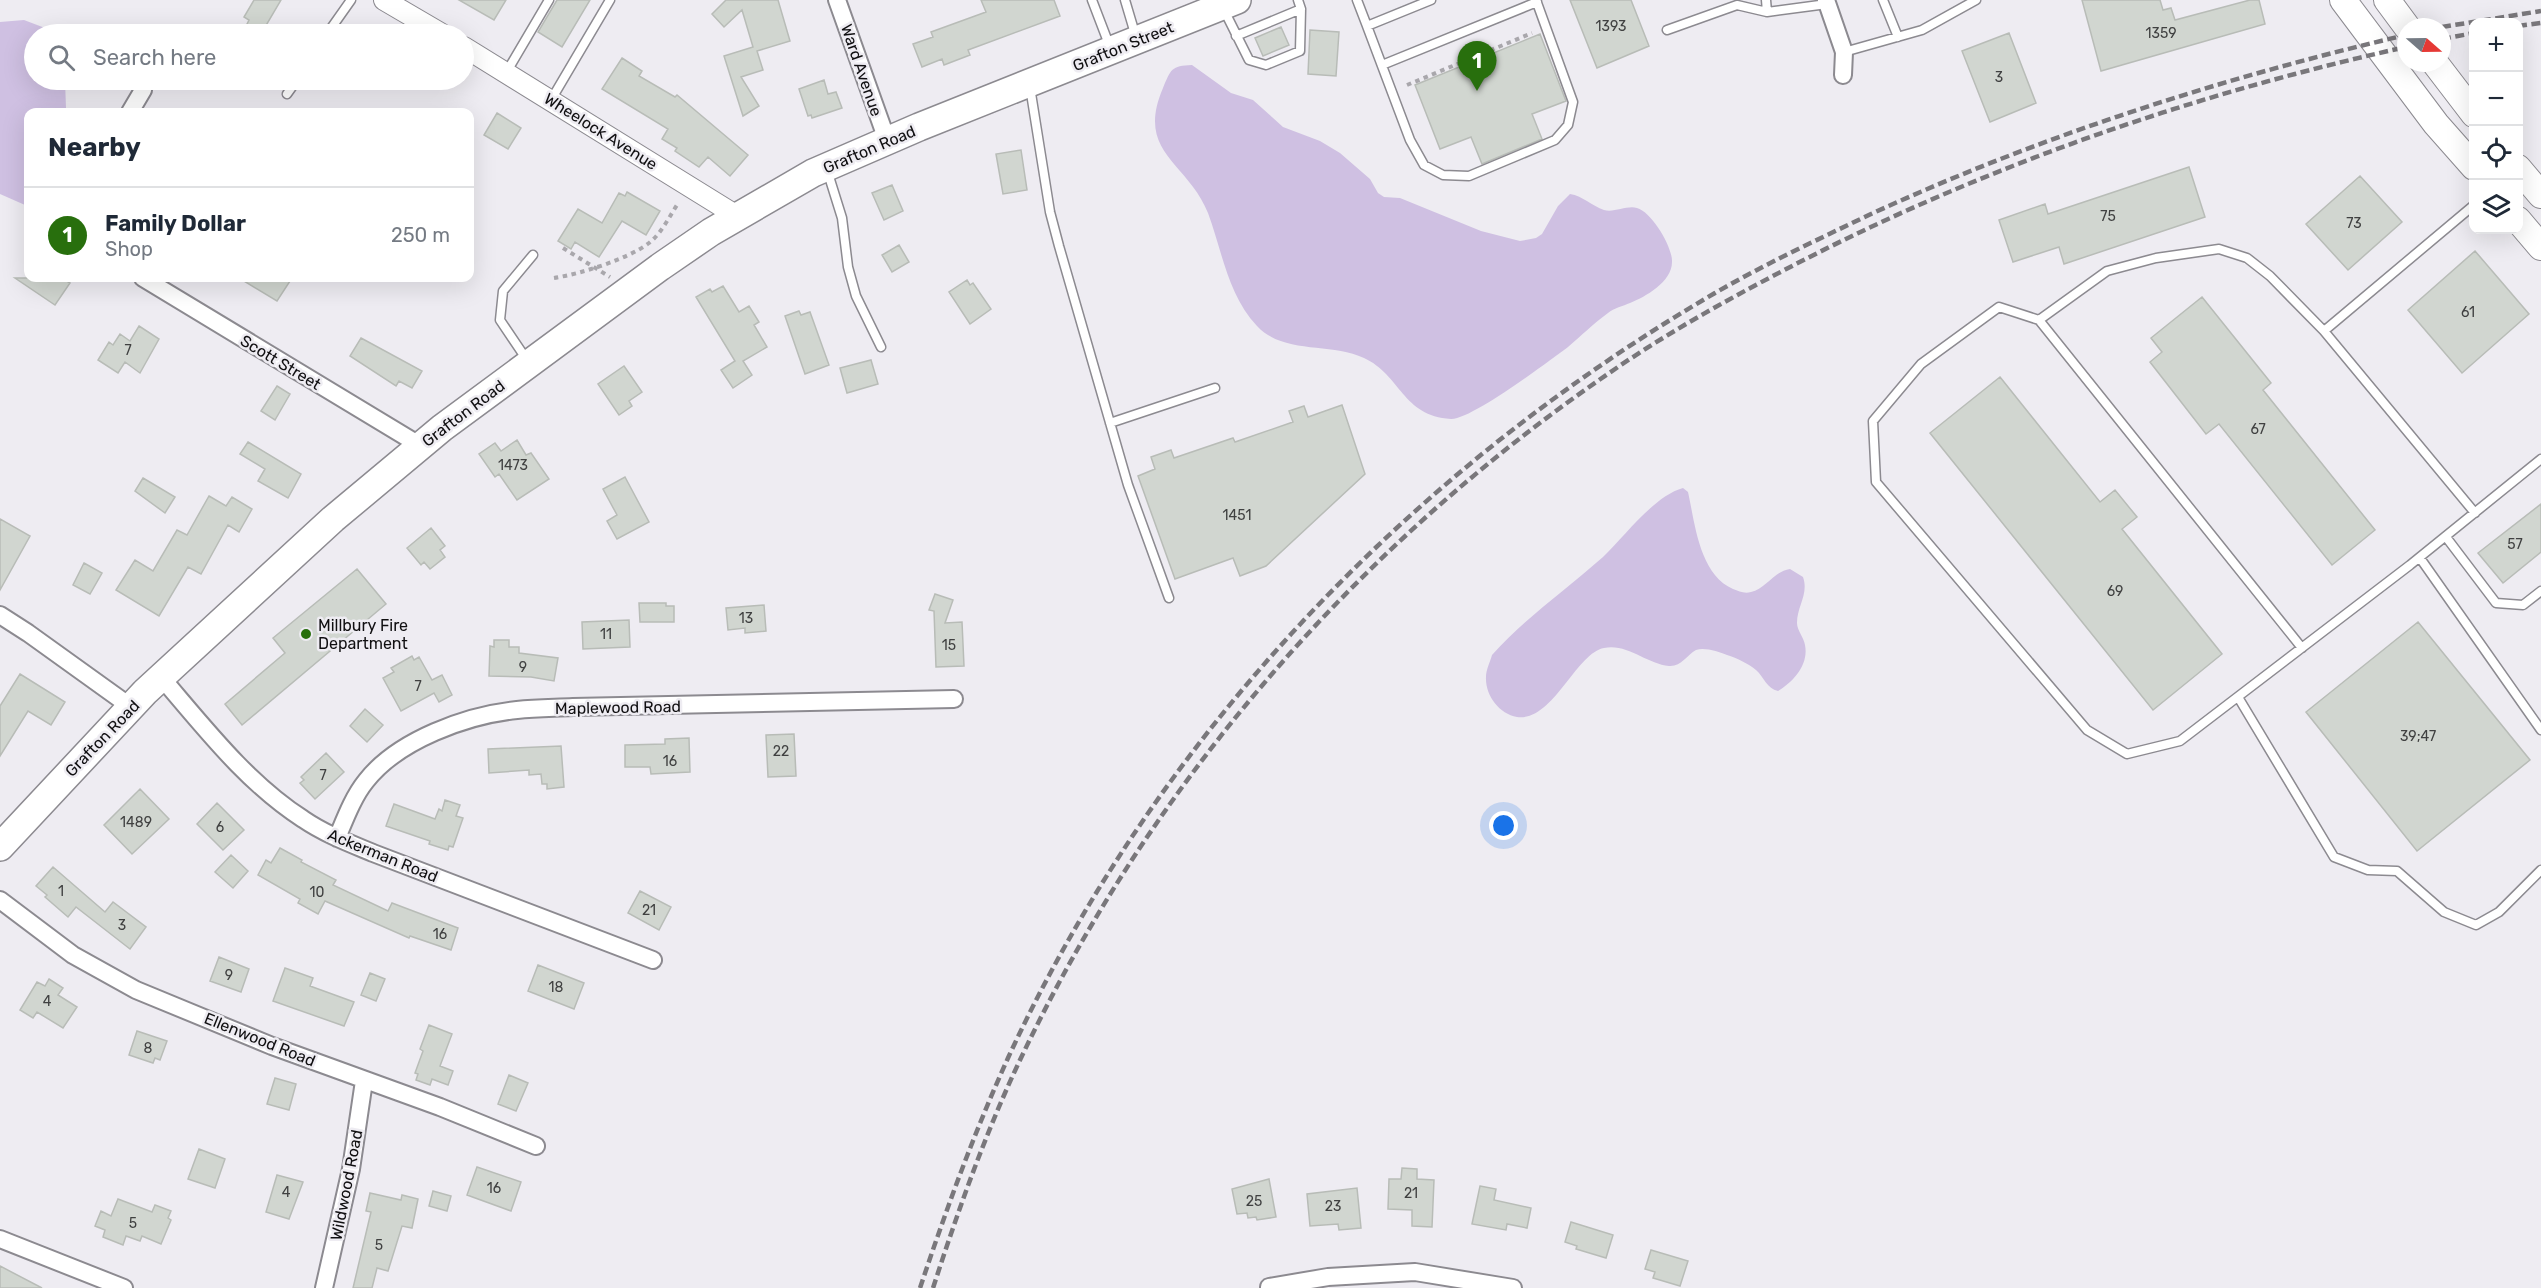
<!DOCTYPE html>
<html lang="en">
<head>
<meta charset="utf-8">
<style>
	:root { --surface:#fff; --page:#f2f2f3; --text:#1f2937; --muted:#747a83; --line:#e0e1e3; --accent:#286f0d }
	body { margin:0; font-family:Rubik,sans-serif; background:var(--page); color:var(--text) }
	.controls { position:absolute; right:18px; top:18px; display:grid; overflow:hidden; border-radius:12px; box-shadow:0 6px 24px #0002 }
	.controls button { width:54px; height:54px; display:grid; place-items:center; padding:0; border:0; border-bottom:2px solid var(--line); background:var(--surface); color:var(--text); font:30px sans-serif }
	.compass { position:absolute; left:2397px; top:18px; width:54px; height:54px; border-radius:50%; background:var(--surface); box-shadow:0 6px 24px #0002; rotate:110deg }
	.you { position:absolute; left:1504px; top:826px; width:21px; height:21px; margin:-15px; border:4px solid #fff; border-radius:50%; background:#1a73e8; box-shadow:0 0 0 9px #1a73e833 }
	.badge { display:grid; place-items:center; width:39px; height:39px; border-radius:50%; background:var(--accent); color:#fff; font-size:20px; font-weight:700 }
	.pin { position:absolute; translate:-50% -50px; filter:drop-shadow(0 2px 3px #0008) }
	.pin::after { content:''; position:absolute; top:32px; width:21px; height:18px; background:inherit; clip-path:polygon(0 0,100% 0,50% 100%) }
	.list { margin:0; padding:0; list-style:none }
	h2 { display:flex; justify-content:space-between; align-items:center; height:78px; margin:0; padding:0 24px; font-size:26px }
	h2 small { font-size:20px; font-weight:400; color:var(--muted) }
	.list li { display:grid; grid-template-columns:39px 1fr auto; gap:18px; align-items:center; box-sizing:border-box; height:96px; padding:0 24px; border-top:2px solid var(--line) }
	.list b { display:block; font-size:22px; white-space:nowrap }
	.list p { margin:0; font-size:20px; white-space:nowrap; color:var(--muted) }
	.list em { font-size:20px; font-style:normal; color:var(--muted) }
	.icon { flex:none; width:33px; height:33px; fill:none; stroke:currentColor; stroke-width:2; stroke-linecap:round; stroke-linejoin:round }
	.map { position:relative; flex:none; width:2541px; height:1288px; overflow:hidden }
	.search { position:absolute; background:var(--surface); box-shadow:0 6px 24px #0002; left:24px; top:24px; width:450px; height:66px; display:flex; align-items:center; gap:15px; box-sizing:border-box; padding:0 21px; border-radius:33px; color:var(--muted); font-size:22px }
	.panel { position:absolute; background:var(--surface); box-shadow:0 6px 24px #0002; left:24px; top:108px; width:450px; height:174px; border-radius:12px }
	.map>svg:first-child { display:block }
	.green { fill:#cfc0e2 }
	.building { fill:#d1d6d0; stroke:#b8bcb7; stroke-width:1.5 }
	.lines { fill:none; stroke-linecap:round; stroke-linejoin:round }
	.service-casing { stroke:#8c8a90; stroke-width:11 }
	.minor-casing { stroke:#8c8a90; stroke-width:20 }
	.tertiary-casing { stroke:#8c8a90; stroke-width:22 }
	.primary-casing { stroke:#8c8a90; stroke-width:28 }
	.trunk-casing { stroke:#8c8a90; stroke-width:30 }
	.path { stroke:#a9a7ac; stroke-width:4; stroke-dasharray:4.5 4.5; stroke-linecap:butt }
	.service { stroke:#fff; stroke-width:8 }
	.minor { stroke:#fff; stroke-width:16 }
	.tertiary { stroke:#fff; stroke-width:20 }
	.primary { stroke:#fff; stroke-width:26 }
	.trunk { stroke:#fff; stroke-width:27 }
	.rail { stroke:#79777b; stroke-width:4.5; stroke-dasharray:9 4.5; stroke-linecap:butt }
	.poi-dot { fill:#286f0d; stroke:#eeecf2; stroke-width:2 }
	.labels { text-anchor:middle; stroke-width:5; stroke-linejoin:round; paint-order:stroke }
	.number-label { font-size:14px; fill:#404141 }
	.street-label { font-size:16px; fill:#100f11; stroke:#eeecf2 }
	.poi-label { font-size:16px; fill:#100f11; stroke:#eeecf2; text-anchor:start }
</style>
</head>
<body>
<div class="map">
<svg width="2541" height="1288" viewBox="0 0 2541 1288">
	<rect width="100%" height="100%" fill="#eeecf2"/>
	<path class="green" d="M 24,20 L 45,28 L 51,34 L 34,34 L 34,80 L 65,80 L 66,108 L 65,112 L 28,112 L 28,205 L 25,205 L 0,194 L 0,22 Z
		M 1192,65 L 1231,93 L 1253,100 L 1283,127 L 1320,141 L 1340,153 L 1370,179 L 1378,193 L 1384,197 L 1400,198 L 1481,231 L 1520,241 L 1536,238 L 1542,234 L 1558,206 L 1570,194 C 1583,196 1592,206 1604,210 C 1614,213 1627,205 1637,208 C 1652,212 1673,248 1672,262 C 1672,282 1645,297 1630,303 C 1623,306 1614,308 1608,313 C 1594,323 1581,336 1568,347 C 1549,361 1471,420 1451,419 C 1402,416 1401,375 1364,358 C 1330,342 1284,355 1257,326 C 1228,295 1222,251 1208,213 C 1188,162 1135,153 1163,88 C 1171,69 1171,66 1192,65 Z
		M 1683,488 L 1688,492 C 1695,523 1699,574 1733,589 C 1739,591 1744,594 1751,592 C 1766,589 1774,571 1790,569 L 1803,577 C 1809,594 1797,606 1797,623 C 1797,630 1804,638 1805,645 C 1809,665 1793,682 1778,691 C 1767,689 1764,677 1756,670 C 1749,664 1737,658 1727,655 C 1719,652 1705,647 1696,650 C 1687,655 1681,667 1669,666 C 1647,664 1627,643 1604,648 C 1576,653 1553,722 1517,717 C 1499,714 1485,695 1486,677 C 1486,670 1490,662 1492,655 C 1525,618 1566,590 1603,557 C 1625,536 1654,496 1683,488 Z"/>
	<path class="building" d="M 254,0 L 281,0 L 261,34 L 242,34 L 249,20 L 244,17 Z
		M 459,0 L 506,0 L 494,20 Z
		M 557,0 L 590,0 L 562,47 L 538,32 Z
		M 726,0 L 778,0 L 790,41 L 757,51 L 763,70 L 741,77 L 759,106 L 743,116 L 724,56 L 753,47 L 742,10 L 724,27 L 712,14 Z
		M 981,0 L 1054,0 L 1060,16 L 968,50 L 970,55 L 944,65 L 942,59 L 922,67 L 913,44 L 933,37 L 931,32 L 986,12 Z
		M 1570,0 L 1631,0 L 1649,46 L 1597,68 Z
		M 2082,0 L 2160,0 L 2163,10 L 2171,8 L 2175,20 L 2250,0 L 2259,0 L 2265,24 L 2101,71 Z
		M 1281,27 L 1289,45 L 1263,56 L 1255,38 Z
		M 1310,30 L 1339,32 L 1336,76 L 1308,74 Z
		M 2009,33 L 2036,103 L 1990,122 L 1962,51 Z
		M 1540,34 L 1566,101 L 1532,114 L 1542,139 L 1482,164 L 1471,137 L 1440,149 L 1415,85 Z
		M 622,58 L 642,71 L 639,76 L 675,97 L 677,95 L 748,155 L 730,176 L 708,157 L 699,167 L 675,151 L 677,148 L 662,139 L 668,129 L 602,89 Z
		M 824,80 L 828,94 L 836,92 L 842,108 L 812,118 L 811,115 L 808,116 L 799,89 Z
		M 497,113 L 521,128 L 508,149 L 484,135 Z
		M 1021,150 L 1027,190 L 1003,194 L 996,154 Z
		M 2189,167 L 2205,217 L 2064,264 L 2059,247 L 2013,262 L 1999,220 L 2045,204 L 2048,214 Z
		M 2360,176 L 2402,222 L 2348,270 L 2306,224 Z
		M 892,185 L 903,211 L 884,220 L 872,193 Z
		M 627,192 L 660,211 L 646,235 L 622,221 L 599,257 L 575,242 L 571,249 L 558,241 L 578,209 L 602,223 L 619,193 L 625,196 Z
		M 899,245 L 909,262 L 892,272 L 882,255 Z
		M 2475,251 L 2529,314 L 2462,373 L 2408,310 Z
		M 15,278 L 62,278 L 70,283 L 55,305 Z
		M 239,278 L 292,278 L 277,301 Z
		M 967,280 L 970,285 L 973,283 L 991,309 L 970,324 L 949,292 Z
		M 723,286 L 739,312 L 749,306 L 759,322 L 754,325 L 767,347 L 743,361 L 752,375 L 733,388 L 721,370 L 735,361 L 696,297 L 710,289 L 712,292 Z
		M 2202,297 L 2271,383 L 2263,390 L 2375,530 L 2332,565 L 2219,424 L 2206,434 L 2150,362 L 2162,352 L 2151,338 Z
		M 799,311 L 801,315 L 810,312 L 829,365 L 805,374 L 785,316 Z
		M 139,326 L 159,339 L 140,373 L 125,362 L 118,373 L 98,360 L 109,342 L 113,345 L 120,334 L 130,341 Z
		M 361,338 L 422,371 L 412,388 L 399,381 L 396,386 L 350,356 Z
		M 871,360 L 878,384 L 847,393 L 840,368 Z
		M 624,366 L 642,392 L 629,401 L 632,406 L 619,415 L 598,384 Z
		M 2000,377 L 2100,502 L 2115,490 L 2137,517 L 2122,529 L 2222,654 L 2153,710 L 1930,433 Z
		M 277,386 L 290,394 L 275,420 L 261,411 Z
		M 1342,405 L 1365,474 L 1266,566 L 1240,576 L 1233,558 L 1175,579 L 1138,476 L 1155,469 L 1151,457 L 1171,450 L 1174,458 L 1233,438 L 1235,442 L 1293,422 L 1289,411 L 1304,406 L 1308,417 Z
		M 517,440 L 526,455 L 531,453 L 549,479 L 517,500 L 499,474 L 495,477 L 479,454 L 495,443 L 501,451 Z
		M 248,442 L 301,474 L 288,498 L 258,481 L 265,469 L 240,454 Z
		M 625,477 L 649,522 L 617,539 L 607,521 L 617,515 L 603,489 Z
		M 143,478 L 175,497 L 165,513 L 135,491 Z
		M 209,496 L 226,506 L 232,497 L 252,509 L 239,532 L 228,525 L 201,574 L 188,567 L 159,616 L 116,590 L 135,560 L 153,571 L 177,530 L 187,535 Z
		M 2541,504 L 2541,552 L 2503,583 L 2478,553 Z
		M 0,519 L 30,536 L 0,590 Z
		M 431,528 L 445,546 L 440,550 L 445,557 L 430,569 L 424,562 L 421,565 L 407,548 Z
		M 84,563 L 102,573 L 90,594 L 73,585 Z
		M 357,569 L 386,604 L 242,725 L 225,704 L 285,653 L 273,638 Z
		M 935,594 L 953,600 L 945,623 L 962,622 L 964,666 L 936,667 L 934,611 L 929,610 Z
		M 639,603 L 666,603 L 666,606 L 674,606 L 674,622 L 640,622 Z
		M 764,605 L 766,631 L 745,633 L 745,628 L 728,630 L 726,608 Z
		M 629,620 L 630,647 L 583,649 L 582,622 Z
		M 2418,622 L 2530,760 L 2417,851 L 2306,712 Z
		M 494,640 L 509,640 L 509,647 L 519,647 L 519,653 L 558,658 L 554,681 L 531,677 L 489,676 L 490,646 L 494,647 Z
		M 412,656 L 414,660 L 419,657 L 432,680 L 442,675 L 452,695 L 439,702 L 434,693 L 401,711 L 383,678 L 394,672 L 391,668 Z
		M 20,674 L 65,702 L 51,725 L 28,711 L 0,756 L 0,706 Z
		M 365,709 L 383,725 L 367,742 L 350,726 Z
		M 794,734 L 796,776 L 768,777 L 766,735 Z
		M 689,738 L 690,772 L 651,774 L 650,767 L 625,767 L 625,745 L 665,744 L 665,739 Z
		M 561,746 L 564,787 L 547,789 L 547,784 L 542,784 L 541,774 L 529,775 L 529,770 L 489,773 L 488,749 Z
		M 326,753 L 344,772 L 315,799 L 300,783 L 304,780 L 301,777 Z
		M 140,789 L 169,819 L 132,854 L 104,825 Z
		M 445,800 L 460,805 L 456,816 L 463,818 L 453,847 L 449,846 L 448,850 L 429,844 L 430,841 L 386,826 L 394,804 L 435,819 L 439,809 L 442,811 Z
		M 217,803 L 244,830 L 223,850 L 197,824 Z
		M 280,848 L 302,860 L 301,862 L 336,880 L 333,885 L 388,911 L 392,903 L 458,928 L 451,950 L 410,936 L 409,938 L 325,901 L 318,914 L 298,903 L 300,899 L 258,875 L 266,860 L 271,863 Z
		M 231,855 L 248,871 L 233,888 L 215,872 Z
		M 53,867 L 105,912 L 113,902 L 146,927 L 130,949 L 76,907 L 68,917 L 45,897 L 47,895 L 36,886 Z
		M 640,891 L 671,907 L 659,930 L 628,913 Z
		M 219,957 L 249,969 L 241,992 L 210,981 Z
		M 538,965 L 584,983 L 574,1009 L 528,991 Z
		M 285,968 L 313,978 L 310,986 L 354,1002 L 344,1026 L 273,1001 Z
		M 370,973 L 385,979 L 376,1001 L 361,995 Z
		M 49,979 L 63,988 L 58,995 L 77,1007 L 63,1028 L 37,1012 L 33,1018 L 20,1010 L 37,982 L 45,986 Z
		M 429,1025 L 452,1034 L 440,1066 L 453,1071 L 448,1085 L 432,1079 L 430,1085 L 416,1080 L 418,1074 L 415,1073 L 423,1051 L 420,1049 Z
		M 137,1031 L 167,1041 L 160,1060 L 155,1058 L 153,1063 L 129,1055 Z
		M 509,1075 L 528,1083 L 516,1111 L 498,1104 Z
		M 275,1078 L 296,1084 L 289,1110 L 267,1104 Z
		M 199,1149 L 225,1159 L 215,1188 L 188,1179 Z
		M 477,1167 L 521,1182 L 511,1211 L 467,1195 Z
		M 1402,1168 L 1417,1169 L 1417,1179 L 1434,1180 L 1432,1227 L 1412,1226 L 1412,1210 L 1388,1209 L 1389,1179 L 1401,1179 Z
		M 277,1175 L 303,1182 L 289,1219 L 266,1212 Z
		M 1269,1179 L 1276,1217 L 1257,1220 L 1256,1217 L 1248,1218 L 1247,1213 L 1237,1214 L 1232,1189 Z
		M 1480,1186 L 1496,1189 L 1494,1200 L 1531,1208 L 1527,1228 L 1507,1224 L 1506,1230 L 1472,1224 Z
		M 1357,1188 L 1361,1228 L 1339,1230 L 1338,1224 L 1310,1226 L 1307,1194 Z
		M 433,1191 L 451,1196 L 447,1211 L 429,1206 Z
		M 370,1193 L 401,1200 L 402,1195 L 418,1199 L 412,1228 L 402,1226 L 388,1271 L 377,1268 L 372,1288 L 353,1288 L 371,1212 L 366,1211 Z
		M 118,1199 L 152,1212 L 155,1205 L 171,1211 L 168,1218 L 171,1220 L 161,1244 L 142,1236 L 140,1241 L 126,1236 L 123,1245 L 103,1237 L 105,1230 L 95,1226 L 101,1211 L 111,1216 Z
		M 1571,1222 L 1613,1235 L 1606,1258 L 1576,1249 L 1577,1246 L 1565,1242 Z
		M 1651,1250 L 1688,1261 L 1680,1286 L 1653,1278 L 1655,1272 L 1645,1269 Z
		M 0,1266 L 42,1288 L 0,1288 Z"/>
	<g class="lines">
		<g class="service-casing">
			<path id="service" d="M 1092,0 L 1110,47
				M 1125,0 L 1136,37
				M 1357,0 L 1367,26 L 1431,0
				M 1766,0 L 1767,12
				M 1883,0 L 1898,37
				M 1224,10 L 1249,60 L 1266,65 L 1300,51 L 1301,9 L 1298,0
				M 1367,26 L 1410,140 L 1424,165 L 1443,175 L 1469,176 L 1555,140 L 1568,125 L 1573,102 L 1536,0
				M 1667,30 L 1737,5 L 1767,12 L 1827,4
				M 327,34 L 351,0
				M 1236,36 L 1301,9
				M 1844,52 L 1922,30 L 1976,0
				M 1382,65 L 1537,2
				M 506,73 L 549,0
				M 1030,87 L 1050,212 L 1059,246 L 1128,485 L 1169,598
				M 287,94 L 297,80
				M 551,100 L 610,0
				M 827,170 L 842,218 L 848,267 L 856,296 L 881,347
				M 2474,205 L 2324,331 L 2475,513
				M 2039,320 L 2107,271 L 2156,258 L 2219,249 L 2247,258 L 2270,276 L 2324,331
				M 527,360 L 500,320 L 503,291 L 533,255
				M 1110,423 L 1215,388
				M 2446,537 L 2496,603 L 2523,605 L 2541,591
				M 2420,558 L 2541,730
				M 2302,648 L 2039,320 L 1999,307 L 1921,364 L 1873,421 L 1876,482 L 2087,730 L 2127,754 L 2180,741 L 2410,565 L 2541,459
				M 2238,697 L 2334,857 L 2368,870 L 2397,871 L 2444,912 L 2476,925 L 2499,912 L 2541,870"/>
		</g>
		<g class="minor-casing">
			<path id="minor" d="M 837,0 L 887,140
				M 1826,0 L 1844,52 L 1843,75
				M 130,112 L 143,90
				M 143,278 L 421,446
				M 0,615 L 28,633 L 131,707
				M 161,677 C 204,727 247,783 303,819 C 325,834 349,843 373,853 L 653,960
				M 337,838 C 345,819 353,797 366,781 C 398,740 467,715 517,710 C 536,708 554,708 573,707 L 954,699
				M 0,900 L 73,955 L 136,990 L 272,1046 L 440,1107 L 536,1146
				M 0,1239 L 124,1288
				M 1269,1287 L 1328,1277 L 1415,1272 L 1513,1288
				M 324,1288 L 351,1169 L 364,1081"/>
		</g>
		<g class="tertiary-casing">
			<path id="tertiary" d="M 384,0 L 442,34
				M 464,47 L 737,216"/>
		</g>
		<g class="primary-casing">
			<path id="primary" d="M 2343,0 L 2436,124 L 2474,167
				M 2387,0 L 2407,27
				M 2435,63 L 2474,114
				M 2518,168 L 2541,195
				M 2518,220 L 2541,247"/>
		</g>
		<g class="trunk-casing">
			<path id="trunk" d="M 0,847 L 145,692 L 333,519 L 442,428 L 660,267 L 711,232 L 813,173 L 919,127 L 1237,0"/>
		</g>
		<path class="path" d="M 1407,85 L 1532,33
			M 563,248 L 610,277
			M 554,278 C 580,274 628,259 649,243 C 662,233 670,215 679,202"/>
		<use href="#service" class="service"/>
		<use href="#minor" class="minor"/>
		<use href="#tertiary" class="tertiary"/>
		<use href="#primary" class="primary"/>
		<use href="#trunk" class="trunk"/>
		<path class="rail" d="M 2518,26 L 2541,23
			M 2442,27 L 2541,11
			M 2442,39 L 2474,33
			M 920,1288 C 946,1210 974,1133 1008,1058 C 1157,735 1410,471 1715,293 C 1765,264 1819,239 1871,214 C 2043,135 2222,78 2406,35
			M 933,1288 C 958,1211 985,1134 1020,1060 C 1153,779 1361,541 1618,367 C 1674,329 1734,296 1794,265 C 1987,165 2194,94 2406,47"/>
	</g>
	<circle class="poi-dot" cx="306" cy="634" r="6"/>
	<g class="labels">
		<g class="number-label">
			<text x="1611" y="31">1393</text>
			<text x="2161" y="38">1359</text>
			<text x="1999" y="82">3</text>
			<text x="2108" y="221">75</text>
			<text x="2354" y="228">73</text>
			<text x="2468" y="317">61</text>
			<text x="128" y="355">7</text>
			<text x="2258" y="434">67</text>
			<text x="513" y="470">1473</text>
			<text x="1237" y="520">1451</text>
			<text x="2515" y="549">57</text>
			<text x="2115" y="596">69</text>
			<text x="746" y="623">13</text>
			<text x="606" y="639">11</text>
			<text x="949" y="650">15</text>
			<text x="523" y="672">9</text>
			<text x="418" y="691">7</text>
			<text x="2418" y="741">39;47</text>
			<text x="781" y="756">22</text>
			<text x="670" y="766">16</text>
			<text x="323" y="780">7</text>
			<text x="136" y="827">1489</text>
			<text x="220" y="832">6</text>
			<text x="61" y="896">1</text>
			<text x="317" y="897">10</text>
			<text x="649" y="915">21</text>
			<text x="122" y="930">3</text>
			<text x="440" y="939">16</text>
			<text x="229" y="980">9</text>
			<text x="556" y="992">18</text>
			<text x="47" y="1006">4</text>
			<text x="148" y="1053">8</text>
			<text x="494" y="1193">16</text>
			<text x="286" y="1197">4</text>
			<text x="1411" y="1198">21</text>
			<text x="1254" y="1206">25</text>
			<text x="1333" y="1211">23</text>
			<text x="133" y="1228">5</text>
			<text x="379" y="1250">5</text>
		</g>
		<g class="street-label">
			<text transform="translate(1123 46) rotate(-22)" y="6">Grafton Street</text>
			<text transform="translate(862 70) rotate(71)" y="6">Ward Avenue</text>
			<text transform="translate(601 131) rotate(32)" y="6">Wheelock Avenue</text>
			<text transform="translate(869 149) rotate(-23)" y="6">Grafton Road</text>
			<text transform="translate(281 362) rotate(31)" y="6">Scott Street</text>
			<text transform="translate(463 413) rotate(-37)" y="6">Grafton Road</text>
			<text transform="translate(618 707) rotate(-1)" y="6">Maplewood Road</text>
			<text transform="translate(102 738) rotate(-46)" y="6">Grafton Road</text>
			<text transform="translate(383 855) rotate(22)" y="6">Ackerman Road</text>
			<text transform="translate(260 1039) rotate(22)" y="6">Ellenwood Road</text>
			<text transform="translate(346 1185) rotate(-79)" y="6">Wildwood Road</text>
		</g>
		<g class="poi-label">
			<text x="318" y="631">Millbury Fire<tspan x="318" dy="18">Department</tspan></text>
		</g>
	</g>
</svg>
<div class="controls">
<button>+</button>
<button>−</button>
<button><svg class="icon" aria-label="locate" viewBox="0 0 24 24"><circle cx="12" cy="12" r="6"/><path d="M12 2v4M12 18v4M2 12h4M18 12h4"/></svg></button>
<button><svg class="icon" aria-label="layers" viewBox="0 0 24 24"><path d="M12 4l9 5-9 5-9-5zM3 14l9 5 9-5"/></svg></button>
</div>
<svg class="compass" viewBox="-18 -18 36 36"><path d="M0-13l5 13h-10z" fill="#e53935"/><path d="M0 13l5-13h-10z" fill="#747a83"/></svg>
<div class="you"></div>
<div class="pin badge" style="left:1477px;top:91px">1</div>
<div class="search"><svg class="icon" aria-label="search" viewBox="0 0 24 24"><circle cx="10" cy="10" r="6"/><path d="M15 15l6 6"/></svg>Search here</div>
<section class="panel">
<h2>Nearby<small></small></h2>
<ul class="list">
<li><span class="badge">1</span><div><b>Family Dollar</b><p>Shop</p></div><em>250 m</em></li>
</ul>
</section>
</div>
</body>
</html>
